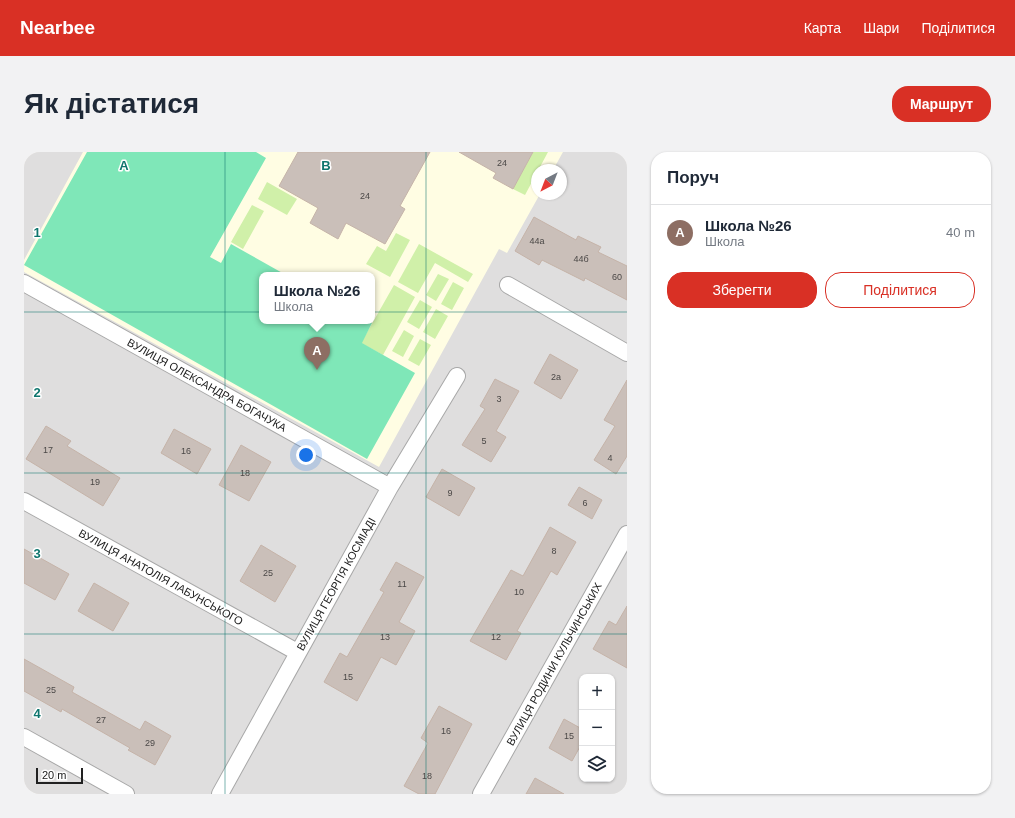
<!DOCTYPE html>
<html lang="uk">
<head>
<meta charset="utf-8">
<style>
	:root { --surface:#fff; --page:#f2f2f3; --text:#1f2937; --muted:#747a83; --line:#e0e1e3; --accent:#d93025 }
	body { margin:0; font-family:Arial,sans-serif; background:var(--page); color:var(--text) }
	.controls { position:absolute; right:12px; bottom:12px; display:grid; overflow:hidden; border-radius:8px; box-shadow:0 1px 3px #0004 }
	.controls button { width:36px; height:36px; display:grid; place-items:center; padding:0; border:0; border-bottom:1px solid var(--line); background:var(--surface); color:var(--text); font:20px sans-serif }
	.compass { position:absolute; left:507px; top:12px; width:36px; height:36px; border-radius:50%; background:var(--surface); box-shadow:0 1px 3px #0004; rotate:222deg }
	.scale { position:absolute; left:12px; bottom:10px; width:47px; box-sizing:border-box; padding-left:4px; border:2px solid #212121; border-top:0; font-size:11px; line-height:14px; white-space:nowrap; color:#212121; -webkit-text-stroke:3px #fff; paint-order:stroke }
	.you { position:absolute; left:282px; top:303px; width:14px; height:14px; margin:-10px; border:3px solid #fff; border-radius:50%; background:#1a73e8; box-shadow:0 0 0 6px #1a73e833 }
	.badge { display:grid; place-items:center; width:26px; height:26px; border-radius:50%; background:var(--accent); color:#fff; font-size:13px; font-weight:700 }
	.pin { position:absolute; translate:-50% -33px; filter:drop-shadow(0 1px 2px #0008) }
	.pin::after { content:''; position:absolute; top:21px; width:14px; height:12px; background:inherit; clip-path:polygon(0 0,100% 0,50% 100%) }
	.popup { position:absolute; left:235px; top:120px; width:116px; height:52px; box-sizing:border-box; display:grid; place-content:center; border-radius:8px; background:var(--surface); filter:drop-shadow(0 1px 3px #0005); font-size:13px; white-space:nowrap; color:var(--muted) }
	.popup b { font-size:15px; color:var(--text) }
	.popup::after { content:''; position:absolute; left:50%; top:100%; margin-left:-8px; border:8px solid transparent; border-top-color:var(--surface) }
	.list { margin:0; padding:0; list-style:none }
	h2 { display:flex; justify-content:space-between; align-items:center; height:52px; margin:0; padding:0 16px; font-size:17px }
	h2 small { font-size:13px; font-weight:400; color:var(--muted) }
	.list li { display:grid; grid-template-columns:26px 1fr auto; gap:12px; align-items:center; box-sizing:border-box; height:56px; padding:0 16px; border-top:1px solid var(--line) }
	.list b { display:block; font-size:15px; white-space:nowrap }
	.list p { margin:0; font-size:13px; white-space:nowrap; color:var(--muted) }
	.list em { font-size:13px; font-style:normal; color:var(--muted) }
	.actions { display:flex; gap:8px; padding:12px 16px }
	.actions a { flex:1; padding:9px 0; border:1px solid var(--accent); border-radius:16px; text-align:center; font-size:14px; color:var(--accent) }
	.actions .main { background:var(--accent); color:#fff }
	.icon { flex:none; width:22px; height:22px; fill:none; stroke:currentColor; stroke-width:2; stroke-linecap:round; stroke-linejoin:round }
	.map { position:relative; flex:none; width:603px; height:642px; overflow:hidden; border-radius:16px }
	header { display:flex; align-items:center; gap:24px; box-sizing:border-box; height:56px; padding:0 20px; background:var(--accent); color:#fff }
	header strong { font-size:19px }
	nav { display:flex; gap:22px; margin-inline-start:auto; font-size:14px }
	.intro { display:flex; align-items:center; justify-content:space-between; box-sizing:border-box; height:96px; padding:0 24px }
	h1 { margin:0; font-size:28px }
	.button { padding:10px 18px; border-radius:16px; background:var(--accent); color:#fff; font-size:14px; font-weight:700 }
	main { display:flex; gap:24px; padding:0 24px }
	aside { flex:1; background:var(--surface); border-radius:16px; box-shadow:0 1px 3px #0004 }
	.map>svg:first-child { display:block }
	.residential { fill:#dfdede; fill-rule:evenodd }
	.education { fill:#fffde3; fill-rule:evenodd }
	.grass { fill:#d0f0a9 }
	.pitch { fill:#7fe7b8 }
	.building { fill:#cabfb9; stroke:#c5b3a8 }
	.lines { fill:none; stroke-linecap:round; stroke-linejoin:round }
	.street-casing { stroke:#a8a8a8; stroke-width:18 }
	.street { stroke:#fff; stroke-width:16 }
	.grid { fill:none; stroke:#0f766e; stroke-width:1; stroke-opacity:0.55 }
	.labels { text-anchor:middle; stroke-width:3; stroke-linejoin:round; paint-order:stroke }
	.number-label { font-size:9px; fill:#4b4847 }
	.street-label { font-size:11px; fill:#212121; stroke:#fff }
	.grid-label { font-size:13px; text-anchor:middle; font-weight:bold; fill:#0f766e; stroke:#fff; stroke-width:3; stroke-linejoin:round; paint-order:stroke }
</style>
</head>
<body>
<header>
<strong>Nearbee</strong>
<nav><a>Карта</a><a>Шари</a><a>Поділитися</a></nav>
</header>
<div class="intro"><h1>Як дістатися</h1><a class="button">Маршрут</a></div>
<main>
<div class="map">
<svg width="603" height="642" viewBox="0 0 603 642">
	<rect width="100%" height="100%" fill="#f2eee7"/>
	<path class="residential" d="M 0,0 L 603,0 L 603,642 L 0,642 ZM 513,18 L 537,18 L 537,42 L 513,42 ZM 238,123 L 348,123 L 348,169 L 238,169 ZM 558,525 L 588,525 L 588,627 L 558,627 Z"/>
	<path class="education" d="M 59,0 L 539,0 L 529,18 L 513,18 L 513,42 L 516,42 L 483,101 L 475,97 L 355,315 L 0,120 L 0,108 ZM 238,123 L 348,123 L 348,169 L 238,169 Z"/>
	<path class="grass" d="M 509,0 L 524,0 L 501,43 L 489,37 Z
		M 243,30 L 273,47 L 263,63 L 234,47 Z
		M 228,53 L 240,59 L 219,97 L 207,90 Z
		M 372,81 L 386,88 L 366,125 L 342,112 L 353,94 L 362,99 Z
		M 395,92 L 449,122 L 444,130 L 411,111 L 394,141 L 374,130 Z
		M 414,122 L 425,127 L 412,149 L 402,143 Z
		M 429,130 L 440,136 L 428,158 L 417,152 Z
		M 370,133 L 391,145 L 359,203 L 337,191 Z
		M 396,148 L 408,155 L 395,177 L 383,170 Z
		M 412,157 L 424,164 L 411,187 L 399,180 Z
		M 380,178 L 390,184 L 379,205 L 368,199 Z
		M 396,187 L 407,193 L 395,214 L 384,208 Z"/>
	<path class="pitch" d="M 63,0 L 232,0 L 242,6 L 186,105 L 197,111 L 207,92 L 262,123 L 238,123 L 238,169 L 344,169 L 348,171 L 338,191 L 391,221 L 343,307 L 0,113 Z"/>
	<path class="building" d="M 274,0 L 406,0 L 376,54 L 381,57 L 361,92 L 322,71 L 314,87 L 286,71 L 294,56 L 255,34 Z
		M 435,0 L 509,0 L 489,37 L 469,26 L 472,21 Z
		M 510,65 L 552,88 L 554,84 L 577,95 L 574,100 L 603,114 L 603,148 L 561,126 L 560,129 L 518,108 L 515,113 L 491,99 Z
		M 526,202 L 554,218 L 537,247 L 510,231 Z
		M 471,227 L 495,239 L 472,279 L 482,285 L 467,310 L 438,293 L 461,257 L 456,254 Z
		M 603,228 L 603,304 L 592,322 L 570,308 L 591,274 L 580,268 Z
		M 22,274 L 47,289 L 43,294 L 96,326 L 79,354 L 2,307 Z
		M 150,277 L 187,297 L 173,322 L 137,301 Z
		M 217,293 L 247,310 L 225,349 L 195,333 Z
		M 418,317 L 451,336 L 435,364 L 402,345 Z
		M 555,335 L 578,348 L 568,367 L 544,353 Z
		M 526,375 L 552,390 L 533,423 L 527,419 L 493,479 L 497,481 L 482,508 L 446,489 L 487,418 L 499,424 Z
		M 237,393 L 272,414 L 251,450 L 216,429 Z
		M 0,397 L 45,422 L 31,448 L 0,431 Z
		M 372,410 L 400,425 L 375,470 L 391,479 L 372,513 L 357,505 L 333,549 L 300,530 L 316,501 L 323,505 L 360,440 L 356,438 Z
		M 70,431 L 105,451 L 89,479 L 54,459 Z
		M 603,454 L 603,516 L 569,497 L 585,469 L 592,473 Z
		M 0,507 L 50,535 L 48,540 L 116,578 L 121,569 L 147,584 L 131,613 L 104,598 L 106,596 L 38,557 L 37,560 L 0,539 Z
		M 415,554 L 448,572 L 411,642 L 395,642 L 380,634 L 404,591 L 397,586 Z
		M 540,567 L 558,577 L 558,591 L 548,609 L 525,596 Z
		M 511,626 L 540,642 L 502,642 Z"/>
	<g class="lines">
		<g class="street-casing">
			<path id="street" d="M 0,131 L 366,335
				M 484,133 L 603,201
				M 0,349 L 273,500
				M 0,585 L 102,642
				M 196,642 L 366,335 L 433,224
				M 457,642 L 603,382"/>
		</g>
		<use href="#street" class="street"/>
	</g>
	<path class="grid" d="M 201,0 L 201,642M 402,0 L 402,642M 0,160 L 603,160M 0,321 L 603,321M 0,482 L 603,482"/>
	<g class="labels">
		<g class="number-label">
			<text x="478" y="14">24</text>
			<text x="341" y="47">24</text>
			<text x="513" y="92">44а</text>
			<text x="557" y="110">44б</text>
			<text x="593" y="128">60</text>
			<text x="532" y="228">2а</text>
			<text x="475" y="250">3</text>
			<text x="460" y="292">5</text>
			<text x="24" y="301">17</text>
			<text x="162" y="302">16</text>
			<text x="586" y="309">4</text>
			<text x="221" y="324">18</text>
			<text x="71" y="333">19</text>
			<text x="426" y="344">9</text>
			<text x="561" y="354">6</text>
			<text x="530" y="402">8</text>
			<text x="244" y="424">25</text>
			<text x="378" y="435">11</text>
			<text x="495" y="443">10</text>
			<text x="361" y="488">13</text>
			<text x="472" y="488">12</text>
			<text x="324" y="528">15</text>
			<text x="27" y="541">25</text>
			<text x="77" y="571">27</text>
			<text x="422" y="582">16</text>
			<text x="545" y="587">15</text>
			<text x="126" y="594">29</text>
			<text x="403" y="627">18</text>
		</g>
		<g class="street-label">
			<text transform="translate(183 233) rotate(29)" y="4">ВУЛИЦЯ ОЛЕКСАНДРА БОГАЧУКА</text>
			<text transform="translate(137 425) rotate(29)" y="4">ВУЛИЦЯ АНАТОЛІЯ ЛАБУНСЬКОГО</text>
			<text transform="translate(312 432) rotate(-61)" y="4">ВУЛИЦЯ ГЕОРГІЯ КОСМІАДІ</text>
			<text transform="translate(530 512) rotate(-61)" y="4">ВУЛИЦЯ РОДИНИ КУЛЬЧИНСЬКИХ</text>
		</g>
	</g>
	<g class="grid-label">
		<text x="100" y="18">A</text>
		<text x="302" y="18">B</text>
		<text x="13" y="85">1</text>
		<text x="13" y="245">2</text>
		<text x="13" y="406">3</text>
		<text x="13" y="566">4</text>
	</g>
</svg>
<div class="controls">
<button>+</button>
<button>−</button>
<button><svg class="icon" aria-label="layers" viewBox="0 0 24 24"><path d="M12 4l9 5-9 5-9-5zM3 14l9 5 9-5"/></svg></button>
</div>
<svg class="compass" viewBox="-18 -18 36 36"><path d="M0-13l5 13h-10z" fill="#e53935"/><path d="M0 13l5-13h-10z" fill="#747a83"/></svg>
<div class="scale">20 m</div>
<div class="you"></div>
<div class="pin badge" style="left:293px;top:218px;background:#8d6e63">A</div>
<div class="popup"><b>Школа №26</b>Школа</div>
</div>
<aside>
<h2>Поруч<small></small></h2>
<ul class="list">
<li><span class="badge" style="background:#8d6e63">A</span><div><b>Школа №26</b><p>Школа</p></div><em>40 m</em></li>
</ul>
<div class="actions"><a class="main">Зберегти</a><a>Поділитися</a></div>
</aside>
</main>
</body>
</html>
